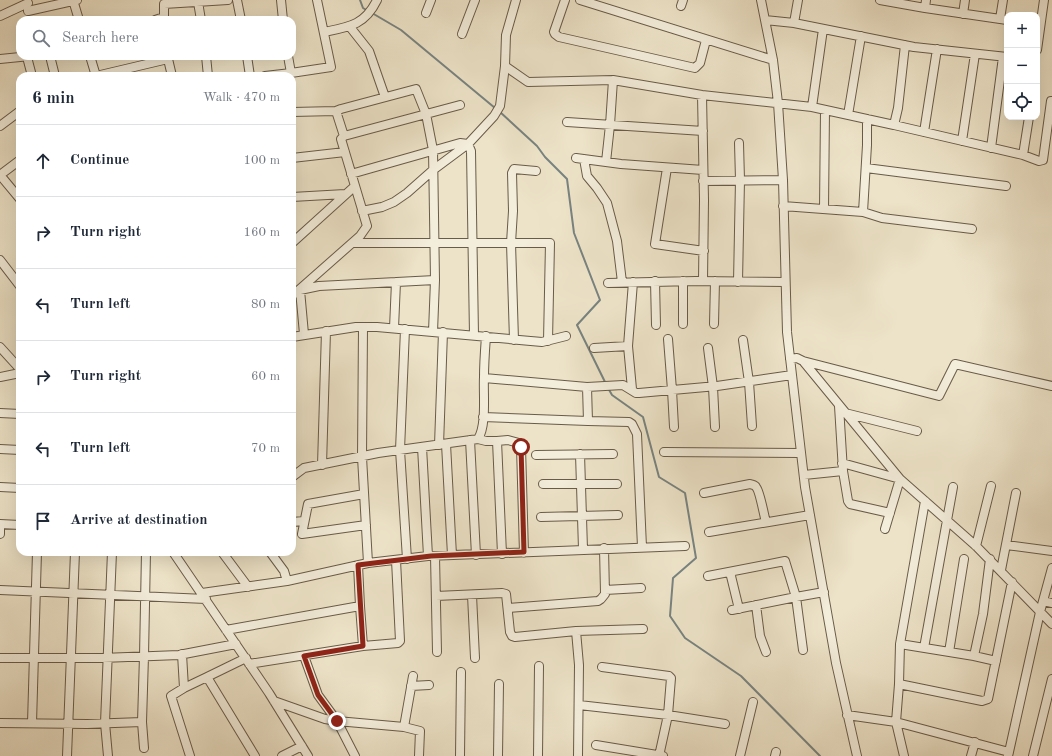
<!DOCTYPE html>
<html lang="en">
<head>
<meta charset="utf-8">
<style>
	:root { --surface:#fff; --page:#f6f6f7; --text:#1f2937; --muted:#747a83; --line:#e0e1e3 }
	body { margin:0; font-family:"Old Standard TT",serif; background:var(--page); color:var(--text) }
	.controls { position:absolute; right:12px; top:12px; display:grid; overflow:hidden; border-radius:8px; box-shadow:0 4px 16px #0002 }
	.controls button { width:36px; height:36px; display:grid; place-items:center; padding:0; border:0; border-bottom:1px solid var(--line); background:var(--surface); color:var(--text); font:20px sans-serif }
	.stop { position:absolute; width:12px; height:12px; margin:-9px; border:3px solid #8f2418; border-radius:50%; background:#fff }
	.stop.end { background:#8f2418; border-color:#fff; box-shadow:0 1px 4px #0008 }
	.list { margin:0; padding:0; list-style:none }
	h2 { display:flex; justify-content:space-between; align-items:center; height:52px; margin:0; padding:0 16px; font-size:17px }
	h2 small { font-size:13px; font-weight:400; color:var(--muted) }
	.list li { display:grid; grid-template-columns:26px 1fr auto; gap:12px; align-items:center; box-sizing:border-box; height:72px; padding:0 16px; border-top:1px solid var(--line) }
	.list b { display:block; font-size:15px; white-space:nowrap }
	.list em { font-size:13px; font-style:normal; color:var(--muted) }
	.icon { flex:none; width:22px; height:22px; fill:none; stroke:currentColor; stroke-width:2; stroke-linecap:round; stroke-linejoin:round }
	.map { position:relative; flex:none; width:1052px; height:756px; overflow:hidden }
	.search { position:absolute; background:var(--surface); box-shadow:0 4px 16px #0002; left:16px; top:16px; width:280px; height:44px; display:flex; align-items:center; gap:10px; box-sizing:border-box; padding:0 14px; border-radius:12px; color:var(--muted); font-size:15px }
	.panel { position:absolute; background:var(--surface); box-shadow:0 4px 16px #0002; left:16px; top:72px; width:280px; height:484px; border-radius:12px }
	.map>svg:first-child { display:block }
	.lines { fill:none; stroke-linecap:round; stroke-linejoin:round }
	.stream { stroke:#788380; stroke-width:2 }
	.minor-casing { stroke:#695b49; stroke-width:10 }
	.minor { stroke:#f3eddb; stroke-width:8 }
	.route { stroke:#8f2418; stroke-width:5 }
</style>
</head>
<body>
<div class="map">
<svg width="1052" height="756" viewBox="0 0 1052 756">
	<rect width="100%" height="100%" fill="#ede3c8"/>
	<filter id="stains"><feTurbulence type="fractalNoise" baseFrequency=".005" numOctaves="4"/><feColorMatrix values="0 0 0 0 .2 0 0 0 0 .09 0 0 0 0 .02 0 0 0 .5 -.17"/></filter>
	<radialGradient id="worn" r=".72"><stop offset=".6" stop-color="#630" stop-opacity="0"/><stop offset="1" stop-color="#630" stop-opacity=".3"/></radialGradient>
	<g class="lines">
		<path class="stream" d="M 360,0 L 363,8 L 368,11
			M 372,13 L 401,30 L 495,108
			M 500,112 L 537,146 L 545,157 L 567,179 L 574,233 L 600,300 L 577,325 L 606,384
			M 608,388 L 612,395 L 643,417 L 659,477 L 685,493 L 696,558 L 673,578 L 670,616 L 685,638 L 741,676 L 820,756"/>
		<g class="minor-casing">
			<path id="minor" d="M 73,0 L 79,20
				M 237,0 L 241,20
				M 281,0 L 283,20
				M 516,0 L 506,35 L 505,66 L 528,82 L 613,80 L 702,95 L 812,107 L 894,125 L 898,108 L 905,45
				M 565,0 L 554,32 L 555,34 L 559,37 L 695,68 L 700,63 L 706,40
				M 580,0 L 773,60
				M 761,0 L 773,60 L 778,103 L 783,180 L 787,332 L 805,487 L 836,663 L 857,756
				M 880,0 L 925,8 L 926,0
				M 198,2 L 201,20
				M 681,6 L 683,0
				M 925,8 L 1007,20
				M 28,11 L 77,0
				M 426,13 L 431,0
				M 963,14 L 965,0
				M 0,16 L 28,3
				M 1000,19 L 1003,0
				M 155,20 L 164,17
				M 164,20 L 164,4 L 228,0
				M 765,20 L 794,23 L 798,0
				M 794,23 L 914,47 L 1007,57
				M 350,27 L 369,51 L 385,97
				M 324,32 C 349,27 365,25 377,0
				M 462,34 L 475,0
				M 1037,50 L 1044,0
				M 50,56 L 55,76
				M 90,56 L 96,76 L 168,59 L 167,56
				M 206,56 L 208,76
				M 247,56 L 250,76
				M 27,57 L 32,76
				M 0,59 L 30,56
				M 168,59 L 172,76
				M 291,73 L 331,67 L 317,0
				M 265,76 L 291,73 L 288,56
				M 702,95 L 704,200 L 703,281
				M 812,107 L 823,29
				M 336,111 L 344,136
				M 292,112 L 336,111 L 341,109 L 416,89 L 426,114 L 433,150 L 435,280 L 319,286 L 300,290 L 304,334
				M 848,115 L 861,36
				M 567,122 L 703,131
				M 894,125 L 1023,155 L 1029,117
				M 0,126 L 20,111
				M 924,132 L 937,49
				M 962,141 L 975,54
				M 991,148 L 1003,57
				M 1023,155 L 1039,161 L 1043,160 L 1051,101 L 1052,101
				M 292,158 L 345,152
				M 576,158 L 621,164 L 703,170
				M 584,159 L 587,176 L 597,188 L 607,203 L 617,241 L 622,282
				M 606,162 L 610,125 L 613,80
				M 667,168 L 655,244 L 704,251
				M 866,168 L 1006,186
				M 351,174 L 460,143 L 468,144 L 471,151 L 474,335
				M 0,175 L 20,199
				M 0,175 L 20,160
				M 703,181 L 783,180
				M 292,197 L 345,194
				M 783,206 L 863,212 L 867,145 L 867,119
				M 824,209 L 825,110
				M 362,211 L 382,207 L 394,202 L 407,193 L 433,170 L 468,144 L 494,116 L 500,106 L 505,66
				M 863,212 L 882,218 L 972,229
				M 292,243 L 355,186
				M 353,243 L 550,243 L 548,341
				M 0,260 L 20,286
				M 655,281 L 656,325
				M 683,281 L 683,324
				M 738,282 L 740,180 L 739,143
				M 608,283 L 696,281 L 785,282
				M 292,296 L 360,236 L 367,226 L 341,139 L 344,136 L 460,105
				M 714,324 L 715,281
				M 363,327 L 362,457 L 368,563
				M 394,328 L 396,282
				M 405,329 L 400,450 L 407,559
				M 433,332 L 435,280
				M 292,337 L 356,327 L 377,327 L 542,342 L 566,336
				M 668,339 L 672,390 L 674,427
				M 514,340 L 511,243 L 513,211 L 512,173 L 514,169 L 536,171
				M 743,340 L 749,382 L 752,426
				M 0,347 L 20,369
				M 594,348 L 628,346
				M 708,348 L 713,387 L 715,427
				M 790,359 L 797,358 L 803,361 L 939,396 L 955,364 L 1052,386
				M 803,361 L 900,479 L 885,529
				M 0,377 L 20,373
				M 484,378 L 587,387 L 623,385 L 636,393 L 639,393 L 717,386 L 792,375
				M 632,389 L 628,346 L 633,282
				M 0,413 L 20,414
				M 845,413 L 917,431
				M 483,417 L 588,421 L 587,387
				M 588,421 L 629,422 L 632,424 L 637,434 L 642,547
				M 478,439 L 486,441 L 497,441 L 502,554
				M 470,440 L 476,555
				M 497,441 L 508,440 L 519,443 L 521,447 L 524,553
				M 446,444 L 452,555
				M 439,445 L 443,332
				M 422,447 L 428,556
				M 0,449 L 20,450
				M 664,452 L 801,453
				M 580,454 L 583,549
				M 536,455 L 613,454
				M 842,463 L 900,479 L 976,546 L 1052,624
				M 322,465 L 326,331
				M 843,471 L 848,501 L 850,504 L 890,513
				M 804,475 L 843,471 L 839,406
				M 292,477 L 304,468 L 378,453 L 478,439 C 487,425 483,393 484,377 C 484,363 485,350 486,336
				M 543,484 L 617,484
				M 0,487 L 20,488
				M 704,493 L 750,484 C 753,485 755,485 756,487 C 760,491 764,516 766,522
				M 364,494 L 308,504 L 302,534 L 366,525
				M 541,517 L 618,515
				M 292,522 L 304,521
				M 0,524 L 20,525
				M 709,532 L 810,515
				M 0,534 L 0,524
				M 1006,545 L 1052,551
				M 976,546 L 991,486
				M 173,552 L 269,693 L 308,756
				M 222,552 L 248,587
				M 270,552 L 284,571 L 287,581
				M 435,556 L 437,652
				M 1001,570 L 1016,493
				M 730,572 L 739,609
				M 708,576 L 785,561 L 796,597 L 824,592
				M 0,590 L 206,599
				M 605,590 L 641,588
				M 202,593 L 287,581 L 368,563 L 428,556 L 685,546
				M 472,595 L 475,658
				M 436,596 L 502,593 L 506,594 L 510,632 L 512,636 L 515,637 L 576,631 L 643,629
				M 1043,601 L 1052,603
				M 756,605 L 760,636 L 766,652
				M 508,608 L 598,601 L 601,599 L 605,594 L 604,548
				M 732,610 L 796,597 L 803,650
				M 226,630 L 360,606 L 358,565
				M 576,631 L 579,665 L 578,756
				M 900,644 L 974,656 L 983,614 L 990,559
				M 363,646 L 398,643 L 400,641 L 396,560
				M 924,648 L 953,487
				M 949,652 L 964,559
				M 182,654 L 184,688 L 171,696 L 190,756
				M 304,656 L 318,695 L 337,721 L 404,727 L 420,731 L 419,756
				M 974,656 L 996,661
				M 0,658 L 102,658 L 179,655 L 236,644
				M 246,658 L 207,677 L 255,756
				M 249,664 L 363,646 L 360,606
				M 602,667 L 669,676 L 671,678 L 668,715 L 659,756
				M 899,684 L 982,701 L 988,699 L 1012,582
				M 411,686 L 429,685
				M 184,688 L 207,677
				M 274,701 L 325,719 L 337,721 L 355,756
				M 579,705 L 668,715 L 725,724
				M 847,715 L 896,722 L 1009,752 L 1008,756
				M 0,723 L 87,724 L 142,722
				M 32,723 L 37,552
				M 404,727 L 413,676
				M 596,745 L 663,756
				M 144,748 L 142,722 L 144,656 L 146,552
				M 1009,752 L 1040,612 L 1052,568
				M 67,756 L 75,552
				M 108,756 L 105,723 L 112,552
				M 282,756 L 302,746
				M 460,756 L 461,672
				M 498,756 L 499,684
				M 538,756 L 539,666
				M 740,756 L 753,702
				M 775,756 L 776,752
				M 904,756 L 896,722 L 899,684 L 900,644 L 925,501
				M 971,756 L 975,742
				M 1033,756 L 1052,679"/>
		</g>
		<use href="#minor" class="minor"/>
	</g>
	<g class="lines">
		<path class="route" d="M 337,721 L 318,695 L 304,656 L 363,646 L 358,565 L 431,556 L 524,552 L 521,447"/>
	</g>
	<rect width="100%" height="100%" filter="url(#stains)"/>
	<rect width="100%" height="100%" fill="url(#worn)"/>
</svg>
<div class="controls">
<button>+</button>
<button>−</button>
<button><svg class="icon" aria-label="locate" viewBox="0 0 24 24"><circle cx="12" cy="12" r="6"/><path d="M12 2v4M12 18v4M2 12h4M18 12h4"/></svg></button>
</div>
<div class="stop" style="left:521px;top:447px"></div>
<div class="stop end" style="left:337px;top:721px"></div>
<div class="search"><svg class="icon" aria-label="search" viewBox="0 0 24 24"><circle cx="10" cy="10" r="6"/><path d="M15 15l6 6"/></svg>Search here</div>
<section class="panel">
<h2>6 min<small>Walk · 470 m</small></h2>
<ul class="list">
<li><svg class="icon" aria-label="ahead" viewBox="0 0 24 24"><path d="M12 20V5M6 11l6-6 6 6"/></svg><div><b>Continue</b></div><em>100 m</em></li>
<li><svg class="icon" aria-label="right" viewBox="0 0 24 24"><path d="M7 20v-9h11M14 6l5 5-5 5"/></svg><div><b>Turn right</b></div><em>160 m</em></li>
<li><svg class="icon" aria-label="left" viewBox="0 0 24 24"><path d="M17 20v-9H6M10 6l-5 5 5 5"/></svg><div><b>Turn left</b></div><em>80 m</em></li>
<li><svg class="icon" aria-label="right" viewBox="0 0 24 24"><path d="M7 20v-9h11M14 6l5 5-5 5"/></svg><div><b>Turn right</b></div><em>60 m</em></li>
<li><svg class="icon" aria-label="left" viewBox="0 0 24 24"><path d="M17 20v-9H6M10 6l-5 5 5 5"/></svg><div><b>Turn left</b></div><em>70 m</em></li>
<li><svg class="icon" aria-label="arrive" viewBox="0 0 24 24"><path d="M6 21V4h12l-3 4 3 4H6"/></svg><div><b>Arrive at destination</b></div></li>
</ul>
</section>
</div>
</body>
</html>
